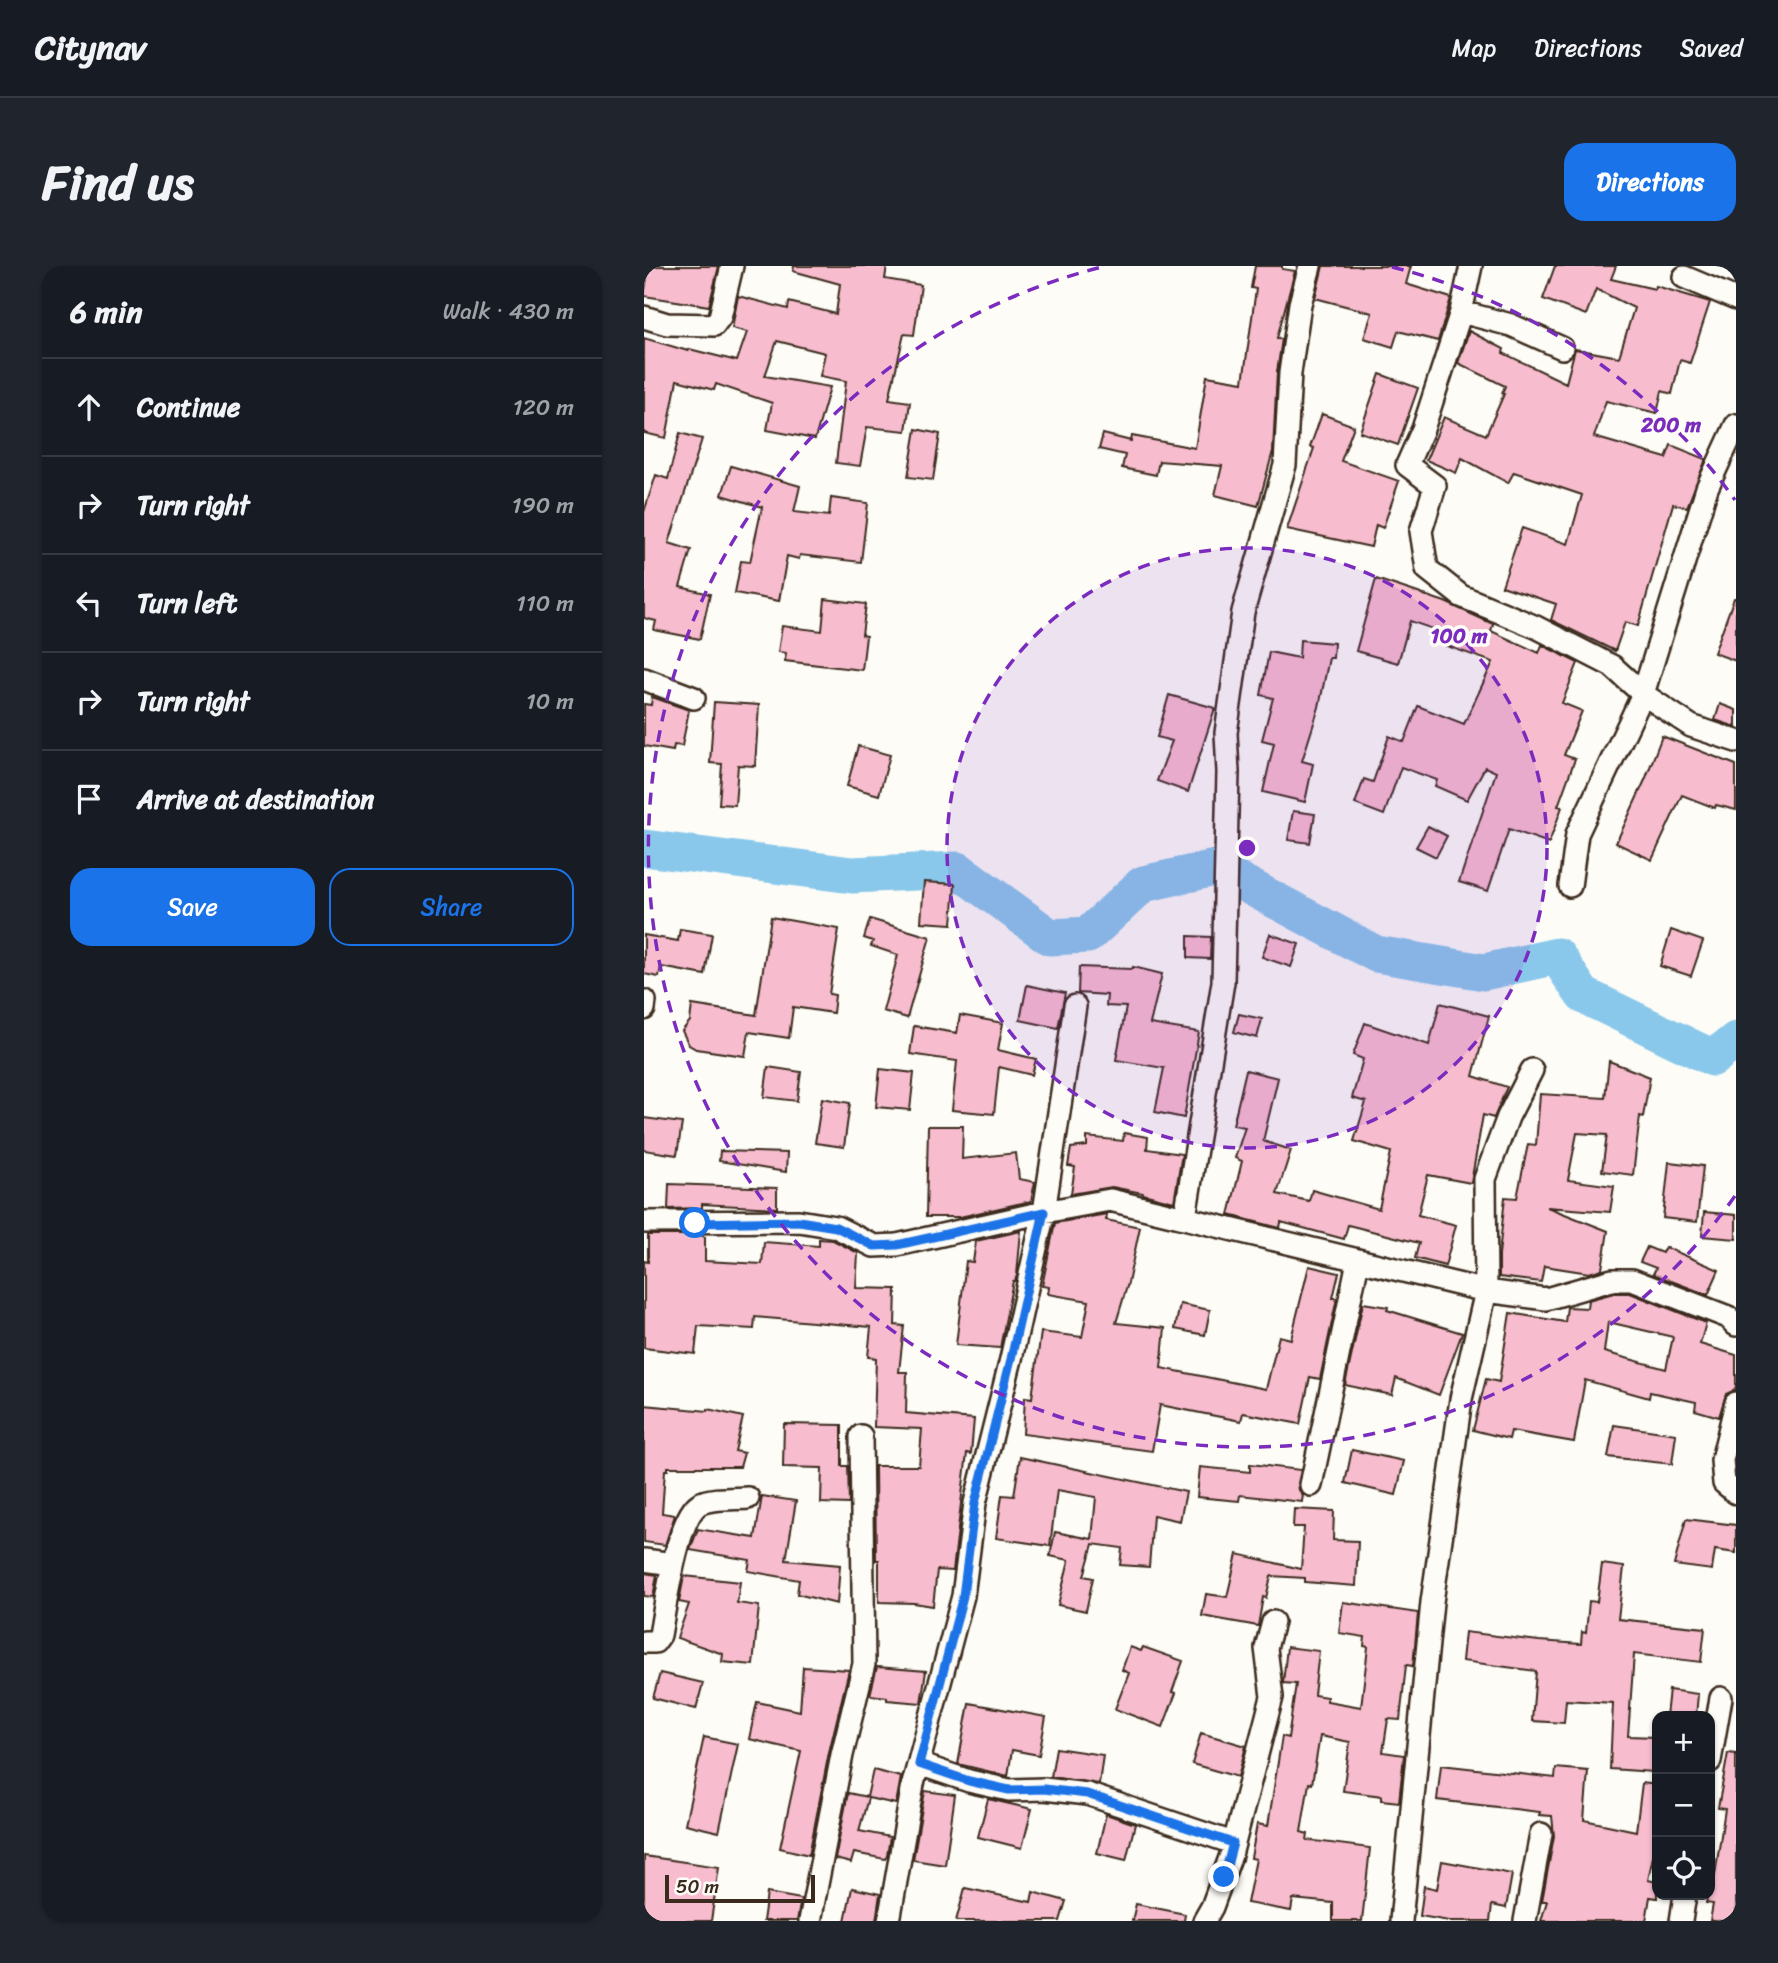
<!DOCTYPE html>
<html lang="en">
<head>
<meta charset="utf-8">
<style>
	:root { --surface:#171b24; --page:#20242c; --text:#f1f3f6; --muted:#9ea1a6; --line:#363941; --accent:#1a73e8 }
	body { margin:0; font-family:Sriracha,sans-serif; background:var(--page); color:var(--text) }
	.controls { position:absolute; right:21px; bottom:21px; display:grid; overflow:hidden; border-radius:14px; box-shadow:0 2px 5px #0004 }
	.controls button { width:63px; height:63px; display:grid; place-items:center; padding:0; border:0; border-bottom:2px solid var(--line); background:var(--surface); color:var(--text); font:35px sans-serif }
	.scale { position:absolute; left:21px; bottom:18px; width:150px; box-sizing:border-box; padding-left:7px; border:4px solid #3b2a1e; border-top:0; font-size:19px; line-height:24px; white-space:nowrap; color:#3b2a1e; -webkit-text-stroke:5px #fdfcf7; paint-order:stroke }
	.stop { position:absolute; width:21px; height:21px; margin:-16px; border:5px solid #1a73e8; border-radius:50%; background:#fff }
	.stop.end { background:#1a73e8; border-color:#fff; box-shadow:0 2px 7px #0008 }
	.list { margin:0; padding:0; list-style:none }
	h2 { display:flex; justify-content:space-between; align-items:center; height:91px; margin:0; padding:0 28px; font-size:30px }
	h2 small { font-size:23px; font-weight:400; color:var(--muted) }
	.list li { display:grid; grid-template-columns:46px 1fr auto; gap:21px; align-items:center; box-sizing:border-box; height:98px; padding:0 28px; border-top:2px solid var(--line) }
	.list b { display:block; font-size:26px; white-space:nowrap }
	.list em { font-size:23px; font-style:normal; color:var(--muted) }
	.actions { display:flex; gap:14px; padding:21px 28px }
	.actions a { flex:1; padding:16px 0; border:2px solid var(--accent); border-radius:21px; text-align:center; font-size:24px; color:var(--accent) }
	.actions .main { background:var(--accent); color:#fff }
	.icon { flex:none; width:38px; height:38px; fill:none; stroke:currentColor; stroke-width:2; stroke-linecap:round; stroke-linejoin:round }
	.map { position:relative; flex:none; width:1092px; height:1655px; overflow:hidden; border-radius:21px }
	header { display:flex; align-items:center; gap:42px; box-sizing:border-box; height:98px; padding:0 35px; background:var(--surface); border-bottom:2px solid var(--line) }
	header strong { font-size:33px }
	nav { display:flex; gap:38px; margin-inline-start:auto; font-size:24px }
	.intro { display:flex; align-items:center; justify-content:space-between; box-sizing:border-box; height:168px; padding:0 42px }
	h1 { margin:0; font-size:49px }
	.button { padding:18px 32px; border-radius:21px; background:var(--accent); color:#fff; font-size:24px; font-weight:700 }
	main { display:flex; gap:42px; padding:0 42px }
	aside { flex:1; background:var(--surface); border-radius:21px; box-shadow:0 2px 5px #0004 }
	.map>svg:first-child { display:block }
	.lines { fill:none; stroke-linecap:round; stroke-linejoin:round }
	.river { stroke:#8ac8eb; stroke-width:37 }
	.building { fill:#f7bdcf; stroke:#3b2a1e; stroke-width:2; fill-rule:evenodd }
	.minor-casing { stroke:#3b2a1e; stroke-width:26 }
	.minor { stroke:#fdfcf7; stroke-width:21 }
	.route { stroke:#1a73e8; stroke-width:9 }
	.ring { fill:none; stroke:#7b2cbf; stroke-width:3.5; stroke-dasharray:12 9 }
	.centre { fill:#7b2cbf; stroke:#fdfcf7; stroke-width:3.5 }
	.ring-label { font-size:21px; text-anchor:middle; font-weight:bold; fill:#7b2cbf; stroke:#fdfcf7; stroke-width:7; stroke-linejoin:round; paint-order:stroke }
</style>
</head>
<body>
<header>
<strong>Citynav</strong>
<nav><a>Map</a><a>Directions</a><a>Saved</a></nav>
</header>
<div class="intro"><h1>Find us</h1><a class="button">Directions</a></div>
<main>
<aside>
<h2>6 min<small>Walk · 430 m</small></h2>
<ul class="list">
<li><svg class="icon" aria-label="ahead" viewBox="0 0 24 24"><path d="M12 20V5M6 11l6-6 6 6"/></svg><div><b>Continue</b></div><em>120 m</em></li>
<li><svg class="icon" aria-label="right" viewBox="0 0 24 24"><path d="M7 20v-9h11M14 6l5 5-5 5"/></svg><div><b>Turn right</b></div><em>190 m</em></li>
<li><svg class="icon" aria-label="left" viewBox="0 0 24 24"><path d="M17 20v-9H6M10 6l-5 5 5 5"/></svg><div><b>Turn left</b></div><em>110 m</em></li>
<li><svg class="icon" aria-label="right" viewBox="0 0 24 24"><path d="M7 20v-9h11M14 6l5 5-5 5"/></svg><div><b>Turn right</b></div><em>10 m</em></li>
<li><svg class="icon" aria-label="arrive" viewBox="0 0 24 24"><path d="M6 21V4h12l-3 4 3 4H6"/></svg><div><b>Arrive at destination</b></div></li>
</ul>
<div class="actions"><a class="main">Save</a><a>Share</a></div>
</aside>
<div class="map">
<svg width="1092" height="1655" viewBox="0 0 1092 1655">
	<rect width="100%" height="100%" fill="#fdfcf7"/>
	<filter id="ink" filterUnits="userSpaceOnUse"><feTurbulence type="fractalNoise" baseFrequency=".0143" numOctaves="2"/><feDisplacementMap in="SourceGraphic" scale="14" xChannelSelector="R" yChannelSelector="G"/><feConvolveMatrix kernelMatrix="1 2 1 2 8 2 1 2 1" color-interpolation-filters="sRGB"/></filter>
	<g filter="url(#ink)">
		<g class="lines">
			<path class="river" d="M 0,582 L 208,609 L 314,604 L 406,671 L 444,669 L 499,618 L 571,602 L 732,688 L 840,706 L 913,690 L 939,729 L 1069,792 L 1092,774"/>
		</g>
		<path class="building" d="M 5,0 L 75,0 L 65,40 L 0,30 Z
			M 150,0 L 243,0 L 241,13 L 277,19 L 270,69 L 260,68 L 245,133 L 266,136 L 262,165 L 223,161 L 216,200 L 192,197 L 202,115 L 176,110 L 181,87 L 133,75 L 121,110 L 186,121 L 171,173 L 123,164 L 128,137 L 72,118 L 70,124 L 33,114 L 22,172 L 0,167 L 0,72 L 44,85 L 45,83 L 93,95 L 103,66 L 88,62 L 94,30 L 144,43 L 145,36 L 192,48 L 196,18 L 149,5 Z
			M 611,0 L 638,0 L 638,3 L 651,5 L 633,72 L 638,73 L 633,106 L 629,185 L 614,240 L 571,229 L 578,200 L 515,195 L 512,209 L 478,202 L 481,189 L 455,183 L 459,168 L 487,175 L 488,170 L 551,182 L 563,110 L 599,116 L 612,23 L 607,22 Z
			M 679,0 L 767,0 L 762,18 L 807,32 L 794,75 L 754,65 L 749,81 L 720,72 L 728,47 L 671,32 Z
			M 911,0 L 972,0 L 967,13 L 1011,23 L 1012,20 L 1066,36 L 1046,97 L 1036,94 L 1028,128 L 1018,125 L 1013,147 L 962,135 L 950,171 L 1022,192 L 1027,179 L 1062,193 L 1043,241 L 1029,238 L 994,360 L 981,356 L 971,385 L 907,354 L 912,338 L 858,320 L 878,262 L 924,278 L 938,229 L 870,206 L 864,217 L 818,192 L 812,207 L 782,194 L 800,151 L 842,169 L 860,128 L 858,127 L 861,120 L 814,97 L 825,65 L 860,83 L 859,87 L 922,117 L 931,83 L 975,91 L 990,42 L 952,23 L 942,49 L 899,33 Z
			M 736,108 L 774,122 L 754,179 L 716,166 Z
			M 678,148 L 710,160 L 697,195 L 755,215 L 739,262 L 732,259 L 727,281 L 643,263 L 670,182 L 666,181 Z
			M 272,163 L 296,168 L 289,214 L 264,211 Z
			M 36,167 L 58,173 L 25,277 L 47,284 L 36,321 L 66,328 L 56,373 L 10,364 L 12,355 L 0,352 L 0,246 L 12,209 L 24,213 Z
			M 87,200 L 156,220 L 150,246 L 185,250 L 187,232 L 224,237 L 217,296 L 156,289 L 155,293 L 143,290 L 135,335 L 91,327 L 97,295 L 106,296 L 118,241 L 78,229 Z
			M 732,313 L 801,336 L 849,358 L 847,365 L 895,387 L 898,379 L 934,397 L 918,437 L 938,445 L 920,489 L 931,493 L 914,540 L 918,541 L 905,577 L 865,563 L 844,625 L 815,616 L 852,506 L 841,501 L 823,534 L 791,520 L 793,514 L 757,501 L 740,549 L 711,538 L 720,513 L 729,516 L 745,470 L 760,476 L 774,440 L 820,458 L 849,396 L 797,378 L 801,367 L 766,355 L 754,397 L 712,385 Z
			M 1090,332 L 1092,332 L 1092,395 L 1070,387 Z
			M 181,333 L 222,338 L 218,369 L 222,370 L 218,404 L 141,395 L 142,387 L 134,386 L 138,360 L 178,365 Z
			M 656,374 L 690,377 L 689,392 L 685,392 L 675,441 L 658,495 L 669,498 L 661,536 L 619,526 L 630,477 L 618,474 L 629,432 L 617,429 L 625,386 L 655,392 Z
			M 525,429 L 571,442 L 544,526 L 513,515 L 528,475 L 513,471 Z
			M 8,431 L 45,444 L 38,480 L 30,479 L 29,485 L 0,480 L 0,438 L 7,439 Z
			M 70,436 L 115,439 L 111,500 L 94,499 L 91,539 L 75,538 L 78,498 L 66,497 Z
			M 1076,438 L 1092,444 L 1092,461 L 1071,454 Z
			M 1018,470 L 1092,499 L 1092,544 L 1072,539 L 1071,542 L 1038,529 L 1008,594 L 972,577 L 1001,514 Z
			M 214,480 L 246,489 L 235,529 L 203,520 Z
			M 649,545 L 671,548 L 666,577 L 644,574 Z
			M 784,560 L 803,570 L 792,591 L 772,581 Z
			M 280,616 L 311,618 L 308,658 L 277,656 Z
			M 127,651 L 195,663 L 185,728 L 191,729 L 189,747 L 149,741 L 145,772 L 105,766 L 101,790 L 52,783 L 45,779 L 38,765 L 46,755 L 48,739 L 112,749 Z
			M 226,653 L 286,671 L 263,752 L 239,745 L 254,689 L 227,680 L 229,675 L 220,672 Z
			M 36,663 L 68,668 L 61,709 L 17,701 L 15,711 L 0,708 L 0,669 L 34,675 Z
			M 1027,664 L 1059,675 L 1047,710 L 1016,700 Z
			M 626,668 L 655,678 L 647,701 L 618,691 Z
			M 544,670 L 567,671 L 566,693 L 544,692 Z
			M 435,701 L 488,703 L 489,701 L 518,708 L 506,758 L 555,766 L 540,852 L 511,846 L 520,802 L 472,794 L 482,741 L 462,740 L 463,729 L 434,727 Z
			M 383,719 L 421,727 L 414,762 L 376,754 Z
			M 796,737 L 845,750 L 829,810 L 863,821 L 850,852 L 839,849 L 827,917 L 784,909 L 774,949 L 812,959 L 801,1000 L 771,992 L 775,977 L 704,959 L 700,973 L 637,956 L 636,962 L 585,949 L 598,895 L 591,892 L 601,861 L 589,859 L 602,804 L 634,812 L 619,875 L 647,884 L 633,928 L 665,935 L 668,924 L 735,943 L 747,886 L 710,875 L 722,836 L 708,832 L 719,793 L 709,789 L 721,757 L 785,779 Z
			M 595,748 L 618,753 L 613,772 L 590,766 Z
			M 316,749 L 359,757 L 354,784 L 392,793 L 388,809 L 355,801 L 350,848 L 308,844 L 313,795 L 266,788 L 270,760 L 313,767 Z
			M 965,795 L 1006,811 L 999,851 L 996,850 L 989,909 L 958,905 L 963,869 L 933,867 L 924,914 L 970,920 L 966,946 L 903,941 L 964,965 L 958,1003 L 945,1007 L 900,1000 L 897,1016 L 855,1011 L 855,989 L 861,931 L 873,932 L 884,878 L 892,879 L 896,828 L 961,832 Z
			M 124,801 L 157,806 L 153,835 L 120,831 Z
			M 236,803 L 270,807 L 266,844 L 232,841 Z
			M 178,832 L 206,837 L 200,881 L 171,877 Z
			M 0,852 L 38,857 L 33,889 L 0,884 Z
			M 284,860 L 319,860 L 318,893 L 372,887 L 375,913 L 391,916 L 387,935 L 316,951 L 282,951 Z
			M 480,867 L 504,871 L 503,883 L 538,888 L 530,936 L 499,928 L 499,927 L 468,921 L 427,928 L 431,901 L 424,900 L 427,882 L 443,880 L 443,871 L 479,875 Z
			M 76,885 L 143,887 L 142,906 L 75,895 Z
			M 1025,896 L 1059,900 L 1053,956 L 1019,952 Z
			M 25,918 L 133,922 L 133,942 L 58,938 L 58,942 L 24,943 Z
			M 1060,946 L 1092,949 L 1092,973 L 1058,970 Z
			M 463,948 L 462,954 L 496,961 L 484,1017 L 472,1057 L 521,1062 L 517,1102 L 622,1123 L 635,1070 L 647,1073 L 665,1000 L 695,1007 L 689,1032 L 693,1032 L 676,1113 L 666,1111 L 656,1158 L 599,1147 L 597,1155 L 516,1139 L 508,1185 L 379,1168 L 381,1131 L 388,1132 L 397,1066 L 438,1071 L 445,1035 L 404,1028 L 405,1021 L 398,1020 L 411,957 Z
			M 377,965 L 373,1009 L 371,1015 L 369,1015 L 356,1082 L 312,1079 L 322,995 L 329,996 L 332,975 Z
			M 4,969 L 57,969 L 61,971 L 61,995 L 118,998 L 120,976 L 175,980 L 175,973 L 189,974 L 214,987 L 212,1022 L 252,1023 L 251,1059 L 260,1060 L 255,1106 L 263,1106 L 262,1147 L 330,1153 L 327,1188 L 323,1187 L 309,1305 L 293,1304 L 289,1340 L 270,1337 L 235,1336 L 235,1294 L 232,1294 L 231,1200 L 275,1200 L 278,1163 L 230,1161 L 232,1092 L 224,1091 L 227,1061 L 111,1051 L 110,1063 L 54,1060 L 51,1088 L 0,1082 L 0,995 L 4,996 Z
			M 1003,981 L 1018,987 L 1021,981 L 1075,1004 L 1064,1029 L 1009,1008 L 1012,1002 L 996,996 Z
			M 970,1027 L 986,1027 L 1062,1057 L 1056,1078 L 1092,1089 L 1092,1121 L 1091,1124 L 1082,1128 L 1075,1151 L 1051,1144 L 1052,1136 L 1006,1126 L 1005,1132 L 941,1114 L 930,1176 L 867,1165 L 865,1173 L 829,1164 L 842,1113 L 855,1116 L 866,1047 L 921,1056 L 923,1041 L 943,1042 L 944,1034 ZM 964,1056 L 1029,1071 L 1022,1103 L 960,1086 Z
			M 719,1037 L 744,1041 L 743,1044 L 818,1067 L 795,1129 L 752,1112 L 748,1129 L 701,1119 Z
			M 536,1038 L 566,1044 L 561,1069 L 531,1063 Z
			M 0,1139 L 64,1145 L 64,1143 L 99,1151 L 91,1185 L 100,1187 L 96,1201 L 24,1201 L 24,1204 L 21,1204 L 18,1247 L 31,1249 L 21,1279 L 0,1276 Z
			M 140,1158 L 198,1159 L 198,1200 L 204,1200 L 205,1238 L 177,1237 L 178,1202 L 139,1201 Z
			M 970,1159 L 1032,1168 L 1028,1198 L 964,1191 Z
			M 708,1184 L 760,1195 L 752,1229 L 701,1217 Z
			M 376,1191 L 542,1226 L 536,1255 L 509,1249 L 505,1301 L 476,1299 L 478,1282 L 449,1278 L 440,1310 L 449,1312 L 442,1345 L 414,1339 L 425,1294 L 406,1290 L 411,1266 L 448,1273 L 452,1231 L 413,1224 L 406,1280 L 352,1272 L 358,1229 L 370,1230 Z
			M 606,1198 L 657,1204 L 654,1217 L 655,1224 L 659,1229 L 658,1236 L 596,1229 L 595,1235 L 553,1231 L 556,1201 L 606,1206 Z
			M 118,1230 L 152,1235 L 142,1294 L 196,1299 L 193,1338 L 153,1328 L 155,1314 L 104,1305 L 106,1294 L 46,1284 L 54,1263 L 111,1272 Z
			M 650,1243 L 690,1245 L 689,1274 L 714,1275 L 712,1320 L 661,1316 L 661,1312 L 627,1310 L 622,1332 L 619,1331 L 614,1360 L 558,1350 L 562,1328 L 583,1331 L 593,1288 L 657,1303 L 660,1261 L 649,1261 Z
			M 1042,1253 L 1092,1259 L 1092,1287 L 1071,1284 L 1068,1304 L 1030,1299 Z
			M 958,1298 L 980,1301 L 974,1353 L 1061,1362 L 1057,1396 L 990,1388 L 984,1470 L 1012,1471 L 1010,1506 L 966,1503 L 969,1437 L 922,1434 L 920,1457 L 888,1455 L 892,1405 L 818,1395 L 821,1366 L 895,1375 L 937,1378 L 938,1366 L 942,1367 L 945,1335 L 953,1336 Z
			M 0,1307 L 13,1309 L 9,1331 L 0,1330 Z
			M 40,1310 L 96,1316 L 93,1337 L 115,1340 L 109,1399 L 78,1396 L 79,1388 L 33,1372 L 45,1338 L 35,1336 Z
			M 699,1336 L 774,1347 L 769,1400 L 762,1399 L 756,1454 L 744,1453 L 739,1486 L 760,1489 L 755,1536 L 738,1534 L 738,1530 L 699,1525 L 706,1476 L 676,1470 L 668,1518 L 665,1517 L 657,1566 L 664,1568 L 663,1574 L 726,1582 L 718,1655 L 689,1655 L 689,1637 L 649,1633 L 647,1645 L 603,1637 L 612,1593 L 607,1592 L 613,1558 L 624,1560 L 638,1470 L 644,1472 L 652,1418 L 639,1417 L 643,1381 L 675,1385 L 670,1429 L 683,1431 L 683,1435 L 717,1441 L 724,1381 L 720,1380 L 721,1371 L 695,1367 Z
			M 486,1381 L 497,1385 L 499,1381 L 539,1395 L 528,1426 L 532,1427 L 519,1461 L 471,1443 L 485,1407 L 478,1404 Z
			M 159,1401 L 205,1404 L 185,1486 L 165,1589 L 136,1582 L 157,1485 L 105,1473 L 113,1436 L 156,1445 Z
			M 233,1401 L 282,1405 L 277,1437 L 243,1434 L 243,1431 L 226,1429 Z
			M 16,1407 L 59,1417 L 52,1443 L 9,1432 Z
			M 1025,1424 L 1054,1428 L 1052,1450 L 1022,1450 Z
			M 325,1437 L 402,1451 L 395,1489 L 368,1484 L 364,1510 L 314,1498 Z
			M 557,1467 L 602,1480 L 594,1511 L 548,1498 Z
			M 60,1471 L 94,1478 L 75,1566 L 41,1558 Z
			M 412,1482 L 459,1489 L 455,1518 L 407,1511 Z
			M 1084,1487 L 1092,1488 L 1092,1655 L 1066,1655 L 1069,1638 L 1062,1637 L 1068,1608 L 1071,1609 L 1081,1543 L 1074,1542 Z
			M 797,1499 L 911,1512 L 912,1502 L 944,1505 L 940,1554 L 992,1565 L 998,1517 L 1013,1519 L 1013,1572 L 1004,1614 L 1013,1616 L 1013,1632 L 1006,1631 L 1002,1655 L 897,1655 L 903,1635 L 898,1635 L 910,1570 L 908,1550 L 895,1549 L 896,1546 L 793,1534 Z
			M 229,1504 L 257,1511 L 252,1538 L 224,1532 L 215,1565 L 246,1571 L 243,1590 L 241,1593 L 210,1587 L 207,1597 L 191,1593 L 204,1527 L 223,1531 Z
			M 281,1525 L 311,1529 L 301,1599 L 269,1594 Z
			M 344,1533 L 388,1543 L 378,1582 L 334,1571 Z
			M 462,1548 L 491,1558 L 482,1594 L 453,1587 Z
			M 0,1590 L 75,1601 L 67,1655 L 0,1655 Z
			M 798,1595 L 868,1608 L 862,1642 L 848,1639 L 846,1655 L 805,1655 L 776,1650 L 780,1620 L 793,1623 Z
			M 208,1622 L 236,1628 L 232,1655 L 201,1655 Z
			M 321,1622 L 387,1636 L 389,1626 L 422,1635 L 416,1655 L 312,1655 Z
			M 123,1627 L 157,1633 L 153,1655 L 119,1655 Z
			M 492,1638 L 541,1648 L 540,1655 L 488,1655 Z"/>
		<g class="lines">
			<g class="minor-casing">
				<path id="minor" d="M 827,0 L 817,46 L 867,59 L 918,82
					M 1040,11 L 1092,33
					M 817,46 L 779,163 L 763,199 L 791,220 L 777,265 L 783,303 L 817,330 L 892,361 L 968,400 L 999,428 L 1047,460 L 1092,475
					M 0,51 L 23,58 L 70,59 L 76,51 L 88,0
					M 0,413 L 50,432
					M 926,620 L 933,568 L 999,428 L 1063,222 L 1092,159
					M 0,743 L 1,735
					M 541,951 L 579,716 L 584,506 L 582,467 L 599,346 L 641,199 L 646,107 L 656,38 L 666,0
					M 0,956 L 155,955 L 192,961 L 230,980 L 253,979 L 400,946 L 466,934 L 842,1025 L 902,1033 L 968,1014 L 988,1014 L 1084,1051 L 1092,1059
					M 1092,1137 L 1078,1194 L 1080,1217 L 1092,1227
					M 667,1219 L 714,995
					M 0,1294 L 29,1298
					M 0,1376 L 11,1376 L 16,1369 C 21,1342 33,1252 55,1238 C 67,1231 91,1233 104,1232
					M 1066,1495 L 1077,1432
					M 275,1498 L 325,1515 L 365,1524 L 400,1523 L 443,1528 L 589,1577
					M 166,1655 L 198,1489 L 220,1398 L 217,1170
					M 245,1655 L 269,1518 L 319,1330 L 331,1237 L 367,1093 L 400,946 L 431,740
					M 560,1655 L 568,1641 L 587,1589 L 628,1431 L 622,1382 L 629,1356
					M 757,1655 L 788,1336 L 817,1133 L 842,1025 L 841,913 L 864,851 L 888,804
					M 881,1655 L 897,1568
					M 1037,1655 L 1041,1629"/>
			</g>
			<use href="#minor" class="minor"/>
		</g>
	</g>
	<g class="lines" filter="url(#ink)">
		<path class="route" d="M 51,957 L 155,955 L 192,961 L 230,980 L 253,979 L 400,946 L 367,1093 L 331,1237 L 319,1330 L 275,1498 L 325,1515 L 365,1524 L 400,1523 L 443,1528 L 589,1577 L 580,1611"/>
	</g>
	<circle cx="603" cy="582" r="300" fill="#7b2cbf" fill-opacity=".12"/>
	<g class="ring">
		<circle cx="603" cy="582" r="300"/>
		<path d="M1091 930A599 599 0 1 1 458 1M748 1A599 599 0 0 1 1091 234"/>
	</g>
	<circle cx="603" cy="582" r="10" class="centre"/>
	<g class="ring-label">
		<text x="1027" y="166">200 m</text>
		<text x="815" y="377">100 m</text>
	</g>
</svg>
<div class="controls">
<button>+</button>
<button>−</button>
<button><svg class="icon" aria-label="locate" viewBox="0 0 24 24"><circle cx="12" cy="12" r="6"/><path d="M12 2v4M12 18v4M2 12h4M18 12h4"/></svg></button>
</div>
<div class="scale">50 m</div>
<div class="stop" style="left:51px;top:957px"></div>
<div class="stop end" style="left:580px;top:1611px"></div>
</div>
</main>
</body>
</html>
